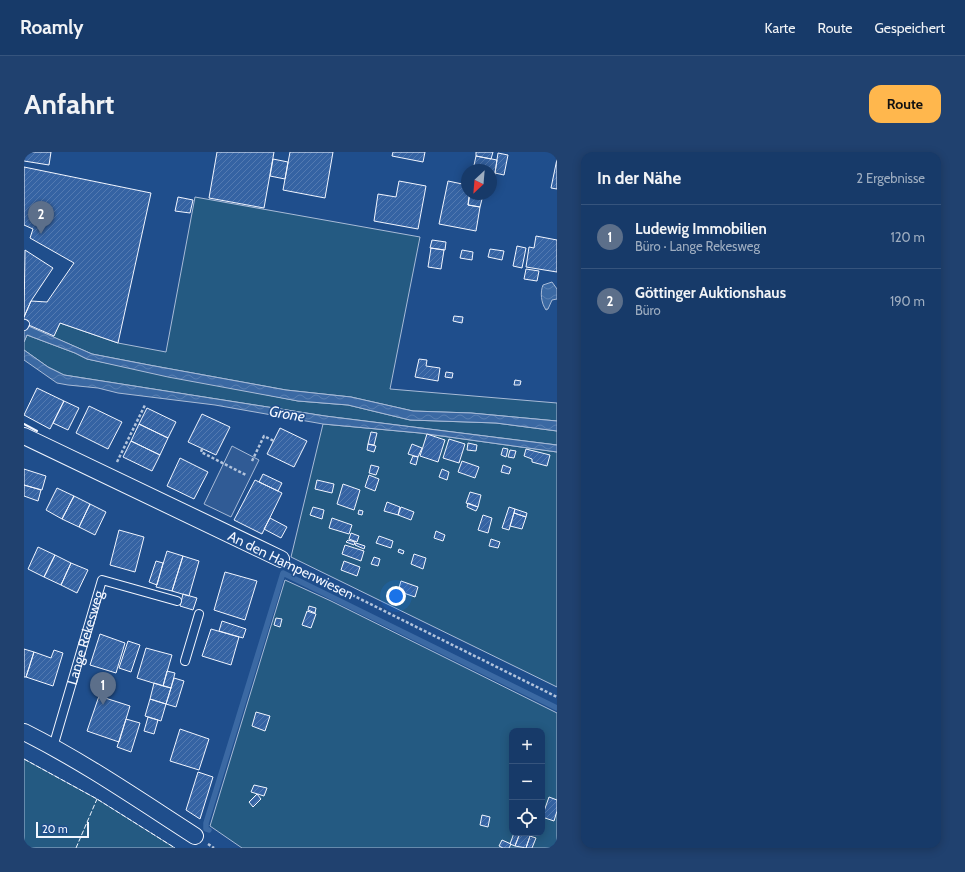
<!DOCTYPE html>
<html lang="de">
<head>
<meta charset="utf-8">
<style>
	:root { --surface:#173a69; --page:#20416f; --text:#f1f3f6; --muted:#9eadc0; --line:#36547d; --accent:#ffb74d }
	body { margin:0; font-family:Cabin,sans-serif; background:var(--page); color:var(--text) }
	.controls { position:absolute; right:12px; bottom:12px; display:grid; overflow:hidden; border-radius:8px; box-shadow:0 2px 10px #0003 }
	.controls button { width:36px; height:36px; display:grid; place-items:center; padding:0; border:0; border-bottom:1px solid var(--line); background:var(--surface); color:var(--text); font:20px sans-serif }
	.compass { position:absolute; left:437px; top:12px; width:36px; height:36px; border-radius:50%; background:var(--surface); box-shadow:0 2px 10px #0003; rotate:206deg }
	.scale { position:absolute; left:12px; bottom:10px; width:53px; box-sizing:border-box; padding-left:4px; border:2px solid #f2f6ff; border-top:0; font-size:11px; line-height:14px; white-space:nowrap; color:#f2f6ff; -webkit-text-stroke:3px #1f4e8c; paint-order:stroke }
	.you { position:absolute; left:372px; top:444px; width:14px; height:14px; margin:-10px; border:3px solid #fff; border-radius:50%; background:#1a73e8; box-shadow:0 0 0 6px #1a73e833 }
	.badge { display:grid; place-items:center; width:26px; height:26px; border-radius:50%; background:var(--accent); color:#fff; font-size:13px; font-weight:700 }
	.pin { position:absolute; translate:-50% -33px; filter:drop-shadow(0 1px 2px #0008) }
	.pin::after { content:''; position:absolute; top:21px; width:14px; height:12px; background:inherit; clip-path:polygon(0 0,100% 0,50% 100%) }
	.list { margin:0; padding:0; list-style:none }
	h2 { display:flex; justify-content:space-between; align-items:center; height:52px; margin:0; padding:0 16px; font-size:17px }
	h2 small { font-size:13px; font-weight:400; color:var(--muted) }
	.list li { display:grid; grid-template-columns:26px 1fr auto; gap:12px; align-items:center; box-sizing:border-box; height:64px; padding:0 16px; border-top:1px solid var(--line) }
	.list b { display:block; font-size:15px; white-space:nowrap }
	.list p { margin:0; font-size:13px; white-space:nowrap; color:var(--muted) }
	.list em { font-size:13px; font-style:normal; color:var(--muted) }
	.icon { flex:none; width:22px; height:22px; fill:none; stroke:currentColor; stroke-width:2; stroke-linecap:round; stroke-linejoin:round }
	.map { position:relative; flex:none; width:533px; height:696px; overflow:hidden; border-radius:12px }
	header { display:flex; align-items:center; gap:24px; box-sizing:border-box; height:56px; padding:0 20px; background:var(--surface); border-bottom:1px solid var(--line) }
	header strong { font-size:19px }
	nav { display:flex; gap:22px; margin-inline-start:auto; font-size:14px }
	.intro { display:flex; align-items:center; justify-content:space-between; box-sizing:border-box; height:96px; padding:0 24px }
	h1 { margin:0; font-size:28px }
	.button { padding:10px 18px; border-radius:12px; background:var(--accent); color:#111; font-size:14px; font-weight:700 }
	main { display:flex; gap:24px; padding:0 24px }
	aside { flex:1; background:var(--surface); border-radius:12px; box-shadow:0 2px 10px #0003 }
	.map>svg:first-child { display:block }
	.green { fill:#245a82; stroke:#a8bbd7; fill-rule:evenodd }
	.parking { fill:#305b95; stroke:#a8bbd7 }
	.water { fill:url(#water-waves); stroke:#a8bbd7 }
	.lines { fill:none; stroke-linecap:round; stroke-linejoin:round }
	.stream { stroke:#3b69a3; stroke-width:5.5 }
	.building { fill:url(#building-hatch); stroke:#f2f6ff }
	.service-casing { stroke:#f2f6ff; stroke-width:10 }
	.minor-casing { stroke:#f2f6ff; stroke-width:18 }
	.path { stroke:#b3c4dc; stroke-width:2.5; stroke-dasharray:3 2; stroke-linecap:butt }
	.service { stroke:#1f4e8c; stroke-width:8 }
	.minor { stroke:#1f4e8c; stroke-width:16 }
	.fence { stroke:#f2f6ff; stroke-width:1; stroke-dasharray:5 2; stroke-linecap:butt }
	.wall { stroke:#f2f6ff; stroke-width:2 }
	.labels { text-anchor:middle; stroke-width:3; stroke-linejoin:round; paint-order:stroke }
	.street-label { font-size:14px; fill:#f2f6ff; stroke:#1f4e8c }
	.water-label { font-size:15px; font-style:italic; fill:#f2f6ff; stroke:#1f4e8c }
</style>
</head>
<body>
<header>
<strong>Roamly</strong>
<nav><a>Karte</a><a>Route</a><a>Gespeichert</a></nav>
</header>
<div class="intro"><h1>Anfahrt</h1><a class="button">Route</a></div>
<main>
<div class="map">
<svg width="533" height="696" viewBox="0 0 533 696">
	<defs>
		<pattern id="water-waves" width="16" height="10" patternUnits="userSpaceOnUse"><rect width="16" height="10" fill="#3b69a3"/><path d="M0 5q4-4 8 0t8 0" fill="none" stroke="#587fb1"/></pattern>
		<pattern id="building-hatch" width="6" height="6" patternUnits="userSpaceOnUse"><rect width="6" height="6" fill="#3563a3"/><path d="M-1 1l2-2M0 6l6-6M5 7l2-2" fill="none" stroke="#537ab1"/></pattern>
	</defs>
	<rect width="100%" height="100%" fill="#1f4e8c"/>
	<path class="green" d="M 171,45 L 396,85 L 366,237 L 533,251 L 533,269 L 447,261 L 389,259 L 327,245 L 262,238 L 125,213 L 68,202 L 29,185 L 36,171 L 94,191 L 142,200 Z
		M 3,183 L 51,201 L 63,207 L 274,249 L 324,253 L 386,268 L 472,271 L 533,279 L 533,293 L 301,264 L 40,223 L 24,215 L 0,198 L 0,190 Z
		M 299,272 L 396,281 L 533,300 L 533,535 L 267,405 Z
		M 261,428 L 307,449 L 533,561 L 533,696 L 218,696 L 186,674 ZM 488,579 L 518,579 L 518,681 L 488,681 Z
		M 0,607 L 73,647 L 151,696 L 0,696 Z"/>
	<path class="parking" d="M 208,294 L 235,308 L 207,365 L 180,352 Z"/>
	<path class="water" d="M 528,130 L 533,137 L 533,147 L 528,148 L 524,157 L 522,158 C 517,151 516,140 519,133 Z
		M 0,172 L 68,202 L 125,213 L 262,238 L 327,245 L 389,259 L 447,261 L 533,269 L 533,279 L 472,271 L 386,268 L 324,253 L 274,249 L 144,225 L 63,207 L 51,201 L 3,183 L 0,190 Z
		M 0,198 L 24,215 L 40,223 L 301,264 L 533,293 L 533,300 L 396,281 L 299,272 L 191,253 L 94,241 L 74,236 L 44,233 L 33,231 L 0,208 Z"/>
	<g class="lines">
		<path class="stream" d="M 185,678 L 182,677 L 182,671 L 259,421 L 533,556"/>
	</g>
	<path class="building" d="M 0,0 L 27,0 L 25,13 L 0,9 Z
		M 193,0 L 250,0 L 240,56 L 185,46 Z
		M 266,0 L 309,0 L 301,46 L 259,38 Z
		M 369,0 L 401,0 L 399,10 L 368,4 Z
		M 452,0 L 469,0 L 467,7 L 452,4 Z
		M 474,1 L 484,3 L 480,23 L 471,21 Z
		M 452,4 L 473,8 L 470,27 L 467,27 L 467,18 L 449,18 Z
		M 249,7 L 264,10 L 261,27 L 246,24 Z
		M 533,7 L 533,37 L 527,36 Z
		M 0,15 L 127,41 L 94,191 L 36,171 L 30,184 L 0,171 L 0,165 L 7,149 L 23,150 L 50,111 L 6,86 L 9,77 L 0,73 Z
		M 467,27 L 470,27 L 468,38 L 467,38 Z
		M 375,29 L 402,34 L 394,77 L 350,69 L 354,42 L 372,45 Z
		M 424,29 L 443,33 L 443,42 L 446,42 L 444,53 L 456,55 L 452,79 L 415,72 Z
		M 445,44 L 458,47 L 456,55 L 444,53 Z
		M 154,45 L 169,48 L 166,61 L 151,59 Z
		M 512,84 L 533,88 L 533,120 L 502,115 L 505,95 L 510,96 Z
		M 408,88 L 422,90 L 421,98 L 406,96 Z
		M 493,94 L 502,96 L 498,116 L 489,114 Z
		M 407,96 L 420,98 L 417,117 L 404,115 Z
		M 466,97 L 480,99 L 478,108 L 464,105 Z
		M 1,98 L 29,116 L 7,149 L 0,165 Z
		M 438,98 L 449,100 L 448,108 L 436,106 Z
		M 502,117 L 515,119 L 513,129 L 500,127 Z
		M 430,164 L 439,165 L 438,171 L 429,169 Z
		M 395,207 L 403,208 L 402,214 L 416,216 L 414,229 L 391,225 Z
		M 422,220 L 429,221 L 428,226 L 421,225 Z
		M 491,228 L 497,229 L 496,233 L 490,233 Z
		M 13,236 L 40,249 L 26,277 L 0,263 Z
		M 40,249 L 55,256 L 44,278 L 29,271 Z
		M 65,254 L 98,270 L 84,297 L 52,281 Z
		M 123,256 L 152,270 L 144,286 L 115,272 Z
		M 178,262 L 206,275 L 192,303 L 164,290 Z
		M 115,272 L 144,286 L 136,303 L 107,289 Z
		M 256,276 L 283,289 L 270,315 L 243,302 Z
		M 347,280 L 353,281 L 350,293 L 344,292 Z
		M 403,282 L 421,288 L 414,310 L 396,304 Z
		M 425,287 L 441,292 L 435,311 L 419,306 Z
		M 107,289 L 136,303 L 128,319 L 99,305 Z
		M 444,291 L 453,293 L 452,299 L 443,298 Z
		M 344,292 L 352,294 L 350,300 L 343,298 Z
		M 388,292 L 398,296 L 394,305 L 384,302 Z
		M 479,296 L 484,297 L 482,305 L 477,303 Z
		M 502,297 L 526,303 L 523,314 L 508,310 L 508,307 L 500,304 Z
		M 486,298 L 492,299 L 490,306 L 484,305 Z
		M 389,304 L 394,305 L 392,313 L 386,311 Z
		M 156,306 L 184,320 L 170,347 L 143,334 Z
		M 438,309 L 455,315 L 451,326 L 434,320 Z
		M 347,313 L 355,315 L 352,323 L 345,321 Z
		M 479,313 L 487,316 L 485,322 L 477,320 Z
		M 0,317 L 22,324 L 18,338 L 0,333 Z
		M 418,317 L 425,320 L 423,328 L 415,325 Z
		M 239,322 L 258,331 L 254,339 L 235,330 Z
		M 345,323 L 355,327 L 351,339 L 341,335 Z
		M 231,328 L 258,341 L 238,382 L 210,368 Z
		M 293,328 L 310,332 L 308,341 L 291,337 Z
		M 319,332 L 336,338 L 330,358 L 313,352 Z
		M 0,333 L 17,338 L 14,349 L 0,344 Z
		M 33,336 L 50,344 L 38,367 L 22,358 Z
		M 446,340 L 457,343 L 454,355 L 442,351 Z
		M 50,344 L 66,352 L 55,375 L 38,367 Z
		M 363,350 L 376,355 L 374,363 L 360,359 Z
		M 444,351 L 454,355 L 452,359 L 443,355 Z
		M 66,352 L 82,360 L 71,383 L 55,375 Z
		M 289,355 L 300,358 L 298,367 L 286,363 Z
		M 377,355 L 390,360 L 387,368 L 374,363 Z
		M 485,355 L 491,357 L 485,378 L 478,376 Z
		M 491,357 L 503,361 L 502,365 L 490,361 Z
		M 335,358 L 339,359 L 338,363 L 334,362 Z
		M 490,361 L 502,365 L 498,377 L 486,374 Z
		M 459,363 L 468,366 L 464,381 L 454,378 Z
		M 246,366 L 263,375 L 257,386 L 240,377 Z
		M 308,366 L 328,373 L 325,382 L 305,376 Z
		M 95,378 L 120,385 L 111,420 L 86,413 Z
		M 412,379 L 421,383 L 419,389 L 410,386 Z
		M 327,381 L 335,384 L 333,390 L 325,387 Z
		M 355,384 L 369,389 L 367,396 L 352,391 Z
		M 467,387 L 476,390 L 474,396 L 465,394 Z
		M 324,388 L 331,390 L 330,393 L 322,390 Z
		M 332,391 L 341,394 L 340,397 L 331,393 Z
		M 321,393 L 340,399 L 337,409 L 318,402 Z
		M 14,395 L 31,403 L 20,425 L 4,417 Z
		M 375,397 L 380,399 L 379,402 L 374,400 Z
		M 143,399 L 159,404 L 148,439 L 132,435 Z
		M 390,402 L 402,406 L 399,417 L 387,412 Z
		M 31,403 L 47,411 L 37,433 L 20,425 Z
		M 159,404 L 175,409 L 165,444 L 148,439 Z
		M 350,405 L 356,407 L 354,414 L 347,412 Z
		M 132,409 L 139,411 L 133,433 L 125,430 Z
		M 320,409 L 336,415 L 333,424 L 317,418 Z
		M 47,411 L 64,418 L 53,441 L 37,433 Z
		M 201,420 L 233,429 L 221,468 L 190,458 Z
		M 377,429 L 394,435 L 391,445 L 374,439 Z
		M 159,442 L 173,446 L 169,458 L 156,454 Z
		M 285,454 L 292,456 L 291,461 L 284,458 Z
		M 283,459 L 292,462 L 287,476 L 278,473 Z
		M 252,466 L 258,467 L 256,475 L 250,473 Z
		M 198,469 L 222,477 L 219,486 L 195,479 Z
		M 187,477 L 215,485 L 207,513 L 178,504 Z
		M 76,482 L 101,491 L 92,521 L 66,513 Z
		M 104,489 L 116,493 L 107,520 L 95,516 Z
		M 122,496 L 148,503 L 139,534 L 113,526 Z
		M 0,497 L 10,500 L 2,525 L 0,525 Z
		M 30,498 L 39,501 L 29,534 L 2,525 L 10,500 L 27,506 Z
		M 143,519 L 151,521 L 147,536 L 139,534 Z
		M 150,526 L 160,529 L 152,555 L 142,552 Z
		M 130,531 L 147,536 L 142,552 L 126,547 Z
		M 75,544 L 106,554 L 95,590 L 63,579 Z
		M 126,547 L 142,552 L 137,569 L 121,564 Z
		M 232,560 L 246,564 L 241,579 L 228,574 Z
		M 124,565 L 134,568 L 130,582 L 120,579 Z
		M 102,567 L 116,571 L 107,600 L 93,595 Z
		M 156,577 L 185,587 L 175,618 L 146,609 Z
		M 174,620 L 189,625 L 176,667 L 162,658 Z
		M 230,633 L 243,636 L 240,644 L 227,640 Z
		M 233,642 L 237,647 L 229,655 L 225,650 Z
		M 525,645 L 533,648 L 533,659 L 530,669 L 518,665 Z
		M 458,663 L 466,665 L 464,675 L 456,673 Z
		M 490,681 L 496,681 L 491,694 L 486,692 Z
		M 496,681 L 507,681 L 502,696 L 491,694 Z
		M 506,684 L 512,686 L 508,696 L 502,696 Z
		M 478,688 L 487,692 L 485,696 L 479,696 L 475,694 Z"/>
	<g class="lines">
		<g class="service-casing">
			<g id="service">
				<path d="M 0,174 L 1,172"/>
				<path d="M 161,509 L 175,462"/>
				<path id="s1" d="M 29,595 L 78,428 L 153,449"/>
			</g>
		</g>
		<g class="minor-casing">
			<path id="minor" d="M 0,284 L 257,407
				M 0,580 C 60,610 115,648 171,684"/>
		</g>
		<path class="path" d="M 178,297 L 177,300 L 222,323
			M 228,309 L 240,284 L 250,289
			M 93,310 L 121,253
			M 270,414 L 533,545
			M 184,692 L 190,696"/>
		<use href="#service" class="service"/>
		<use href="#minor" class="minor"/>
		<path class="fence" d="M 0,607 L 73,647 L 151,696
			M 52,696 L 73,647"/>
		<path class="wall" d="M 0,272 L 13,279"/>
	</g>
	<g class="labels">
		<g class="street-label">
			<text transform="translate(267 413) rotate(26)" y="5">An den Hampenwiesen</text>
			<text dy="5" stroke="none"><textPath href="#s1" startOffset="114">Lange Rekesweg</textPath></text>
		</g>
		<g class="water-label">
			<text transform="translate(263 262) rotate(9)" y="5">Grone</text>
		</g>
	</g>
</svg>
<div class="controls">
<button>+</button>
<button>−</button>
<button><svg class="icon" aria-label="locate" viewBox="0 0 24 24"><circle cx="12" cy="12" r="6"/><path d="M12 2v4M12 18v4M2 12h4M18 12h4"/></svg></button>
</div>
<svg class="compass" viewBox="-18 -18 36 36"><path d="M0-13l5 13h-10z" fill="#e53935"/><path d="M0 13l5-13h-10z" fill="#9eadc0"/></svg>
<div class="scale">20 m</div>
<div class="you"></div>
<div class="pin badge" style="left:79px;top:553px;background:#5c6f8a">1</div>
<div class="pin badge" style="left:17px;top:82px;background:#5c6f8a">2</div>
</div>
<aside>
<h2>In der Nähe<small>2 Ergebnisse</small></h2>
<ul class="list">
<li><span class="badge" style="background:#5c6f8a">1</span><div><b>Ludewig Immobilien</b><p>Büro · Lange Rekesweg</p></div><em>120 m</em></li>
<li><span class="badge" style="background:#5c6f8a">2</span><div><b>Göttinger Auktionshaus</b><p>Büro</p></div><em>190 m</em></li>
</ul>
</aside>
</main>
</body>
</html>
